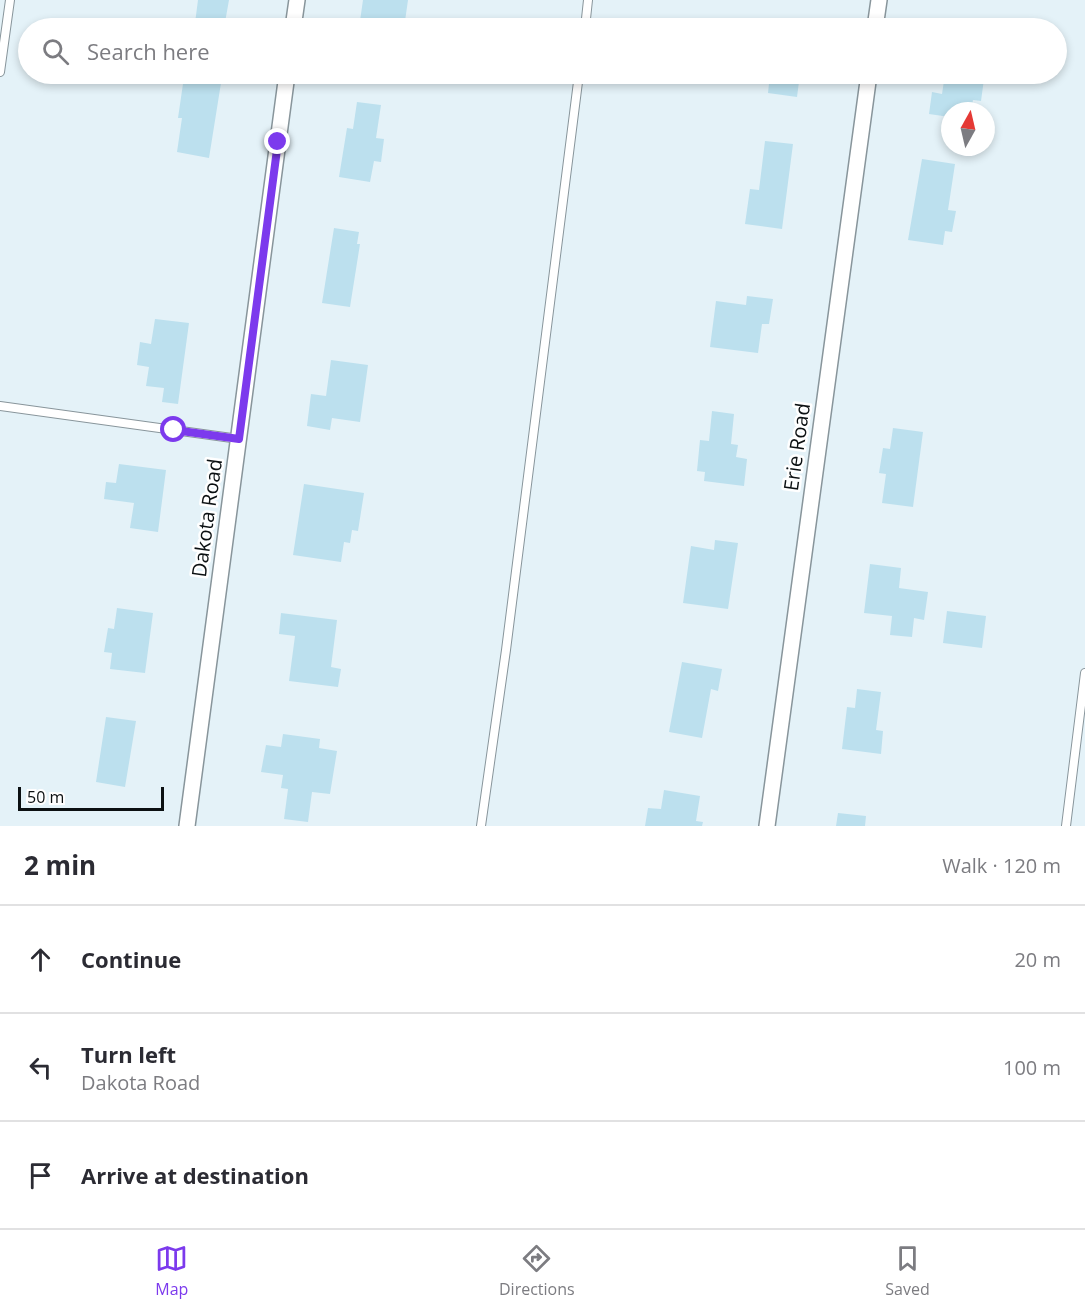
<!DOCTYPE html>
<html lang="en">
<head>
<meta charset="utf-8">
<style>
	:root { --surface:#fff; --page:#f7f7f7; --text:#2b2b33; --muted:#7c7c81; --line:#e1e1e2; --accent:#7c3aed }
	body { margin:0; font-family:"Open Sans",sans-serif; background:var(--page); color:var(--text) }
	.compass { position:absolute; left:941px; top:102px; width:54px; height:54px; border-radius:50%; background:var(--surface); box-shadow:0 3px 9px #0003; rotate:8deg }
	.scale { position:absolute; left:18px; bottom:15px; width:146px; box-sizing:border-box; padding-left:6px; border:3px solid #0b1012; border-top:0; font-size:16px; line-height:21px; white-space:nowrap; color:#0b1012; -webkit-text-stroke:4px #fff; paint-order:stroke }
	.stop { position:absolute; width:18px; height:18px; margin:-14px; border:4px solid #7c3aed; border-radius:50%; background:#fff }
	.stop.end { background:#7c3aed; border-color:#fff; box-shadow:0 2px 6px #0008 }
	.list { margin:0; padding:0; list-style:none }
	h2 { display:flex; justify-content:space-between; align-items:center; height:78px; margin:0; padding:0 24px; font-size:26px }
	h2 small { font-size:20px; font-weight:400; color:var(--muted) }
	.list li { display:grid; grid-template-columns:39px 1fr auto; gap:18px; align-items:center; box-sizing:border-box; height:108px; padding:0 24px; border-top:2px solid var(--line) }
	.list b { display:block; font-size:22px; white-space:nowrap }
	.list p { margin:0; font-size:20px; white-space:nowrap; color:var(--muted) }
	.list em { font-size:20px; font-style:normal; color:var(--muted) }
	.icon { flex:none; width:33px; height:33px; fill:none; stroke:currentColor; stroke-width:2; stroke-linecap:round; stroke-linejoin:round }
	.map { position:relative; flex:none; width:1085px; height:826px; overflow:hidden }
	.search { position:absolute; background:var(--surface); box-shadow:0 3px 9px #0003; left:18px; right:18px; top:18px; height:66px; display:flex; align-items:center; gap:15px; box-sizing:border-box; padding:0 21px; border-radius:33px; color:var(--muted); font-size:22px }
	.sheet { height:402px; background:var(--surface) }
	nav { display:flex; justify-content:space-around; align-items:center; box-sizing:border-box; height:84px; border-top:2px solid var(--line); background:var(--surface); font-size:16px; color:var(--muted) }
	nav a { display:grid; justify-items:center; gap:3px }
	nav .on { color:var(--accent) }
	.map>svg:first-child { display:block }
	.building { fill:#bce0ee }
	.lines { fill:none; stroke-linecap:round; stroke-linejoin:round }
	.lane-casing { stroke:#88959b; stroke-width:10 }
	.street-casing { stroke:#88959b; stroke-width:18 }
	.lane { stroke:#fff; stroke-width:8 }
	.street { stroke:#fff; stroke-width:15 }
	.route { stroke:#7c3aed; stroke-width:8 }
	.labels { text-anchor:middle; stroke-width:5; stroke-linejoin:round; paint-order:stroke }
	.street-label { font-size:20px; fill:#0b1012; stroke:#fff }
</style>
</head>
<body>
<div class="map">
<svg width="1085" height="826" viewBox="0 0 1085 826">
	<rect width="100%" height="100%" fill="#e4f2f8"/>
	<path class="building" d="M 198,0 L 229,0 L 224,28 L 195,23 Z
		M 363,0 L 408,0 L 404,28 L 359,28 Z
		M 440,23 L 463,27 L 463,28 L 439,28 Z
		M 770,74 L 800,74 L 797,97 L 768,93 Z
		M 945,74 L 976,74 L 975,78 L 984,79 L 981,101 L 973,100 L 971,111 L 950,111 L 950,117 L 929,114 L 932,92 L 942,94 Z
		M 184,77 L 221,83 L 209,158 L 177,152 L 182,118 L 178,118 Z
		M 357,102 L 381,105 L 376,138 L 384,139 L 381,162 L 374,161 L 370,182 L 339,177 L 347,128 L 353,129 Z
		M 765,141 L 793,144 L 782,229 L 745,224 L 750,189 L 759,190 Z
		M 922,159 L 955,164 L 948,210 L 956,211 L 952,232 L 945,231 L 943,245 L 908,240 Z
		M 334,228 L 359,232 L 357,244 L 360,244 L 350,307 L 322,303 Z
		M 747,296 L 773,299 L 769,324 L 762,324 L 758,353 L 710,347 L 716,301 L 746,305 Z
		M 155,319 L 189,323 L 178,404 L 162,402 L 164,388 L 146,386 L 149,367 L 137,365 L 140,342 L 151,344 Z
		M 331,360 L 368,365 L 360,422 L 332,418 L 330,430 L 307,426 L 311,394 L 326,396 Z
		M 712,411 L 734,414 L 731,444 L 738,445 L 736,457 L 747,459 L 744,486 L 704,481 L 705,472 L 697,471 L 700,440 L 709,441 Z
		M 893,428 L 923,432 L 913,507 L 882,503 L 886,474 L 879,473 L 883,448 L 890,449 Z
		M 119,464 L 166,470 L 158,532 L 130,528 L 134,503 L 104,499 L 106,482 L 116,483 Z
		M 304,484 L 364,493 L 358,531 L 352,530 L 350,543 L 344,542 L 341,562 L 293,555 Z
		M 715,540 L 738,543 L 728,609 L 683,603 L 691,546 L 714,550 Z
		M 870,564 L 901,568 L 899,588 L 928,592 L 924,620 L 914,618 L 912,637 L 890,635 L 892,616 L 864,613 Z
		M 117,608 L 153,613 L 145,673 L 110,669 L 112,653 L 104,652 L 108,628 L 114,629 Z
		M 947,611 L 986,616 L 982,648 L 943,643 Z
		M 281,613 L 337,620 L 331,667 L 341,669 L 338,687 L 289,681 L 295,636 L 279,634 Z
		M 682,662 L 722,669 L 718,691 L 711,689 L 702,738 L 669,732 Z
		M 857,689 L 881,692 L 876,730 L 883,731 L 881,754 L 842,749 L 847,707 L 855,708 Z
		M 106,717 L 136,721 L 125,787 L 96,782 Z
		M 283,734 L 320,739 L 319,748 L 337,751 L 330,794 L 312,792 L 308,822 L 284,819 L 288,789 L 281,788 L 283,775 L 261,772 L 266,745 L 281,747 Z
		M 664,790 L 700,796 L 696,821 L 703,822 L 702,826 L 645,826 L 648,808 L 661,809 Z
		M 838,813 L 866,816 L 865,826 L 836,826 Z"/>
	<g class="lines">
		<g class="lane-casing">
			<path id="lane" d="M 585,28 L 588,0
				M 0,72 L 10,0
				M 0,406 L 239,439
				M 481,826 L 506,650 L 579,74
				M 1066,826 L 1085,673"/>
		</g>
		<g class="street-casing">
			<path id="street" d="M 293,28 L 297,0
				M 875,28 L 879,0
				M 187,826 L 287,74
				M 767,826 L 869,74"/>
		</g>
		<use href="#lane" class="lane"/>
		<use href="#street" class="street"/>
	</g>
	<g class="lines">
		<path class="route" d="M 174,430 L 239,439 L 278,142"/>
	</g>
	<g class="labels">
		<g class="street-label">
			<text transform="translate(797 447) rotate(-82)" y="7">Erie Road</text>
			<text transform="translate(207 518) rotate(-82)" y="7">Dakota Road</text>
		</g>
	</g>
</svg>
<svg class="compass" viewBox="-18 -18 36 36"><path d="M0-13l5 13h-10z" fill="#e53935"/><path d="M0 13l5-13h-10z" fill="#7c7c81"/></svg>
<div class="scale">50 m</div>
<div class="stop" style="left:174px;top:430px"></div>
<div class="stop end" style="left:278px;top:142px"></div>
<div class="search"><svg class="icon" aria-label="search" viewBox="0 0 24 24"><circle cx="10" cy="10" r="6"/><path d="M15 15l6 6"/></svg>Search here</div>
</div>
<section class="sheet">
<h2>2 min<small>Walk · 120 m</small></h2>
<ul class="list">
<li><svg class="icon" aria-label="ahead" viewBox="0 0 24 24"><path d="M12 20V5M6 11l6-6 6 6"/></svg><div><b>Continue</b></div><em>20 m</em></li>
<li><svg class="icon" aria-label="left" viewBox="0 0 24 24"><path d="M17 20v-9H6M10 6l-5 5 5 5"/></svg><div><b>Turn left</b><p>Dakota Road</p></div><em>100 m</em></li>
<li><svg class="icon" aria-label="arrive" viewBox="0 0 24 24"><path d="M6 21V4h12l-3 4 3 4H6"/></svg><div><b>Arrive at destination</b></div></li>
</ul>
</section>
<nav>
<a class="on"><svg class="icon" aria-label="map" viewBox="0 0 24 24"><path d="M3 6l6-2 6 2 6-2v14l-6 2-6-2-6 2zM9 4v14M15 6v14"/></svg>Map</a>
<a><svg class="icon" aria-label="directions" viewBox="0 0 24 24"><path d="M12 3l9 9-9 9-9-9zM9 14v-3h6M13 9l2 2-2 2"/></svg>Directions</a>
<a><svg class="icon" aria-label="saved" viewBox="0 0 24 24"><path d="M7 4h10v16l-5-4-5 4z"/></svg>Saved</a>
</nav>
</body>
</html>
